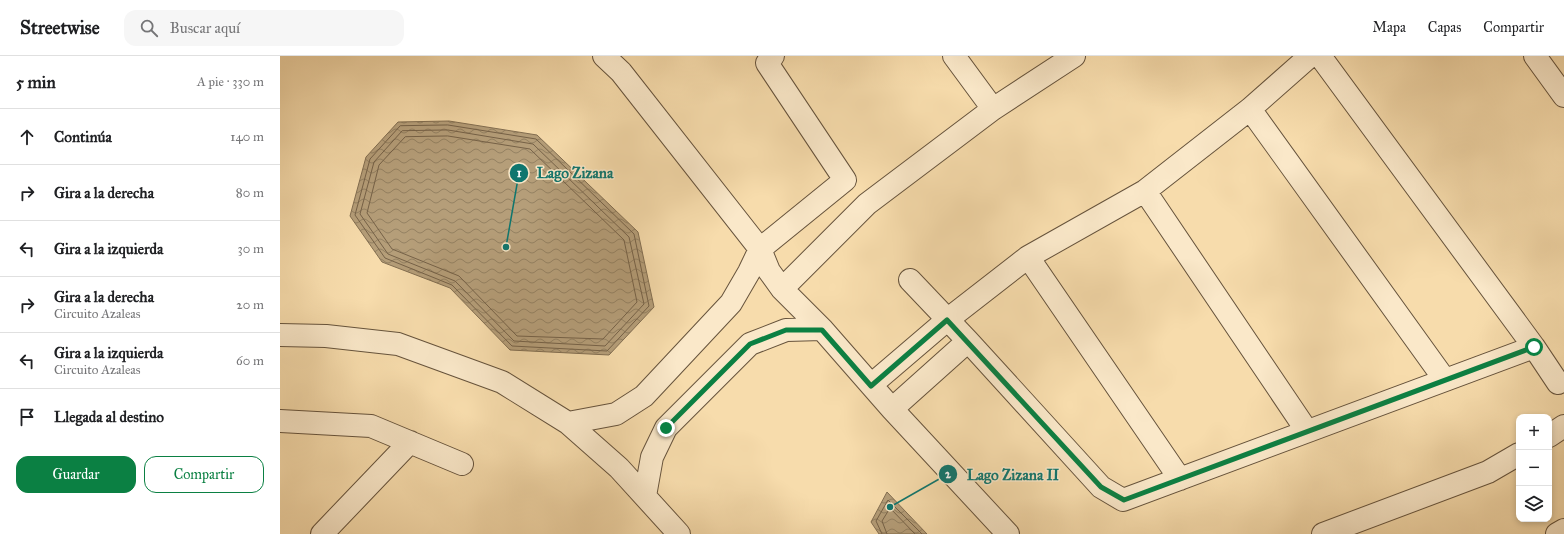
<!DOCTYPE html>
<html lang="es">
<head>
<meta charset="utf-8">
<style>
	:root { --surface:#fff; --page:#f6f6f6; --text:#202124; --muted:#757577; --line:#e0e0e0; --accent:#0b8043 }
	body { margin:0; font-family:"IM FELL Great Primer",serif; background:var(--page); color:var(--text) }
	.controls { position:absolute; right:12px; bottom:12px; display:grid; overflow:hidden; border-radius:8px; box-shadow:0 2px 6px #0003 }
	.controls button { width:36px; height:36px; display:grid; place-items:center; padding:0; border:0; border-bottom:1px solid var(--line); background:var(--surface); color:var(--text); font:20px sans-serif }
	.stop { position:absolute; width:12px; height:12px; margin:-9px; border:3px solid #0b8043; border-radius:50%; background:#fff }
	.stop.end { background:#0b8043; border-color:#fff; box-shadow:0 1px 4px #0008 }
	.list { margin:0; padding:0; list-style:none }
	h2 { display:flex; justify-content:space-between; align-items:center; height:52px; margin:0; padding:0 16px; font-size:17px }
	h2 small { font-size:13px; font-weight:400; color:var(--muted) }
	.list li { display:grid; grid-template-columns:26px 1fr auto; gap:12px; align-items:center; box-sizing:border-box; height:56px; padding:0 16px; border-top:1px solid var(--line) }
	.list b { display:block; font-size:15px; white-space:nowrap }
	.list p { margin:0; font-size:13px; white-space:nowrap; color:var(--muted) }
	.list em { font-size:13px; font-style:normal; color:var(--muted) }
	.actions { display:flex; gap:8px; padding:12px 16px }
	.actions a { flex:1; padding:9px 0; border:1px solid var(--accent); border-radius:12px; text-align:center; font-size:14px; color:var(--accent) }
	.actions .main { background:var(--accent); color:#fff }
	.icon { flex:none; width:22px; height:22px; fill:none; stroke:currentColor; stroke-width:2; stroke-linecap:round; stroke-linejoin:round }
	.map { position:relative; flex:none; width:1284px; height:478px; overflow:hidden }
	header { display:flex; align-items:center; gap:24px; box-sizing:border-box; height:56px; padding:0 20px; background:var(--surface); border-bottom:1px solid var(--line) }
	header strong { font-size:19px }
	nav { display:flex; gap:22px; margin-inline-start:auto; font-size:14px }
	.search { width:280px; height:36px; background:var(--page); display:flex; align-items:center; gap:10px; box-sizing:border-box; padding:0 14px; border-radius:12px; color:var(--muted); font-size:15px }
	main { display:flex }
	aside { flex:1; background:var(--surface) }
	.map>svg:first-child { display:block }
	.water { fill:url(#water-waves); stroke:#826e51 }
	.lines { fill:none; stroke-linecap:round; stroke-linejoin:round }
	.shore { stroke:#766248; stroke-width:1 }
	.minor-casing { stroke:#66533c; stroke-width:24 }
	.minor { stroke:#fae8c9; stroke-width:22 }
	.route { stroke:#0b8043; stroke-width:5 }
	.leader { fill:none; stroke:#0f766e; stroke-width:1.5 }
	.callout-dot { fill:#0f766e; stroke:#fae8c9; stroke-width:1.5 }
	.mark-label { font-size:12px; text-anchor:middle; font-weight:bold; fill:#fff }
	.callout-label { font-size:15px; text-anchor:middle; font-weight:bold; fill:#0f766e; stroke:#fae8c9; stroke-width:3; stroke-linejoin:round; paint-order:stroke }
</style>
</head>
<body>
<header>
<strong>Streetwise</strong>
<div class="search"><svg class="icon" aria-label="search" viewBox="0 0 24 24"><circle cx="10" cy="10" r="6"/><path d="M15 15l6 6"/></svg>Buscar aquí</div>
<nav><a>Mapa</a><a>Capas</a><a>Compartir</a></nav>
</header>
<main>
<aside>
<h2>5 min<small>A pie · 330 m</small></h2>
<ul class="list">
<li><svg class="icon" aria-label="ahead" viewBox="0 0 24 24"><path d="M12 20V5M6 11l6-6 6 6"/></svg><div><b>Continúa</b></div><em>140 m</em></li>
<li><svg class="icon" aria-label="right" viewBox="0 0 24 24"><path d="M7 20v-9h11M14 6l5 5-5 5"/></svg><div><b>Gira a la derecha</b></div><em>80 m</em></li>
<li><svg class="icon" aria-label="left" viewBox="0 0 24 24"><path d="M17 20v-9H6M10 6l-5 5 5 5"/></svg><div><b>Gira a la izquierda</b></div><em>30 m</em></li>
<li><svg class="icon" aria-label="right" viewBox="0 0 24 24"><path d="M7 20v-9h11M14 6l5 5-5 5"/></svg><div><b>Gira a la derecha</b><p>Circuito Azaleas</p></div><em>20 m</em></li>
<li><svg class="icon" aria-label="left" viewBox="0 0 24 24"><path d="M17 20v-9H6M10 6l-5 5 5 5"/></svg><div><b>Gira a la izquierda</b><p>Circuito Azaleas</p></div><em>60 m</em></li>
<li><svg class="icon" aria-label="arrive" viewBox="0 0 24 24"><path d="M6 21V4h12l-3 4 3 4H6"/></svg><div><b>Llegada al destino</b></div></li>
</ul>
<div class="actions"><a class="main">Guardar</a><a>Compartir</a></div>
</aside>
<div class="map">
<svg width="1284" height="478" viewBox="0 0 1284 478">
	<defs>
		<pattern id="water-waves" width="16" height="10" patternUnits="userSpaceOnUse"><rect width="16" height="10" fill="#b59e79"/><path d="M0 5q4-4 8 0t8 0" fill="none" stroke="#948162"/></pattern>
	</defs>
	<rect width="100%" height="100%" fill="#f7dcac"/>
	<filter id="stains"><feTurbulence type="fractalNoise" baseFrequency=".005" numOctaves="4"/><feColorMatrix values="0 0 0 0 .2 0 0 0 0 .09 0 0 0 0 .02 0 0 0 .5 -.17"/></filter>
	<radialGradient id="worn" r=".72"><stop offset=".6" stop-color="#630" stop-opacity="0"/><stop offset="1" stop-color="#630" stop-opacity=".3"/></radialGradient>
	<path class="water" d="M 169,65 L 257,79 L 358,176 L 374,251 L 329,299 L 230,294 L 170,232 L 102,206 L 70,160 L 86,101 L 118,66 Z
		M 607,436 L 647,478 L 599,478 L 591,466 Z"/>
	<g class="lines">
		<path class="shore" d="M 168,69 L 256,83 L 354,178 L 369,250 L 327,295 L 232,290 L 172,229 L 105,202 L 75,159 L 90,103 L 120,70 Z
			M 168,74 L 253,88 L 349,181 L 364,248 L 325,290 L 234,285 L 175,225 L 108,198 L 80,158 L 94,106 L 122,75 Z
			M 168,80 L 250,93 L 344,184 L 357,246 L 323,283 L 237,280 L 179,220 L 112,193 L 87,157 L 99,109 L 125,81 Z
			M 602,478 L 596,465 L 608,444 L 642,478
			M 607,478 L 602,465 L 610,452 L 635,478"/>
		<g class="minor-casing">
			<path id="minor" d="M 324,0 L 341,16 L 480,193 L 489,215 L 502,233 L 542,273 L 612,353 L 728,478
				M 674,0 L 713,53
				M 1040,0 L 1254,291 L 1278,327
				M 1255,0 L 1284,40
				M 970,53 L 1165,324
				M 865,135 L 1027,375
				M 748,201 L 900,423
				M 630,224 L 688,285 L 821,431 L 843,444 L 1254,291
				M 502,233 L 587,148 L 713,53 L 794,0
				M 0,279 L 46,280 L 118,288 L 222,326 L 288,367 L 339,412 L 399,478
				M 591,329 L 667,264 L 748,201 L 865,135 L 970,53 L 1030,0
				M 612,353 L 688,285
				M 0,365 L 91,370 L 182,408
				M 288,367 L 336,358 L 364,340 L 451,247 L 469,216 L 480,193 L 565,124 L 487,7 L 493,0
				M 1269,380 L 1284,370
				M 365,440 L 372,401 L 386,372 L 470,288 L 506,274 L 542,273
				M 42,478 L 130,386
				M 1043,478 L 1208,416 L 1239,398
				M 1277,478 L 1284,474"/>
		</g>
		<use href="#minor" class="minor"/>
	</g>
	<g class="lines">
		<path class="route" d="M 386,372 L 470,288 L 506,274 L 542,274 L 591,330 L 667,264 L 821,431 L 844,444 L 1254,291"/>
	</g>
	<path class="leader" d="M226 191L239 117M610 451L668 418"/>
	<g class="callout-dot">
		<circle cx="226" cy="191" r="4"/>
		<circle cx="610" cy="451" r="4"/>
		<circle cx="239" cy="117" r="10"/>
		<circle cx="668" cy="418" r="10"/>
	</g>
	<g class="mark-label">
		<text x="239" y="121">1</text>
		<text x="668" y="422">2</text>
	</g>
	<g class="callout-label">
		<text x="295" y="122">Lago Zizana</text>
		<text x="733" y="424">Lago Zizana II</text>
	</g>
	<rect width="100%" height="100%" filter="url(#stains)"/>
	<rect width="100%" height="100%" fill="url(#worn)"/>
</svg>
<div class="controls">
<button>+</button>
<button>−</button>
<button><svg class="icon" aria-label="layers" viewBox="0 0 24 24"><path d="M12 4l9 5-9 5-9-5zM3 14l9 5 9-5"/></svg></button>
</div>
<div class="stop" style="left:1254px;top:291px"></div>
<div class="stop end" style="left:386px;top:372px"></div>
</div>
</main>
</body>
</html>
